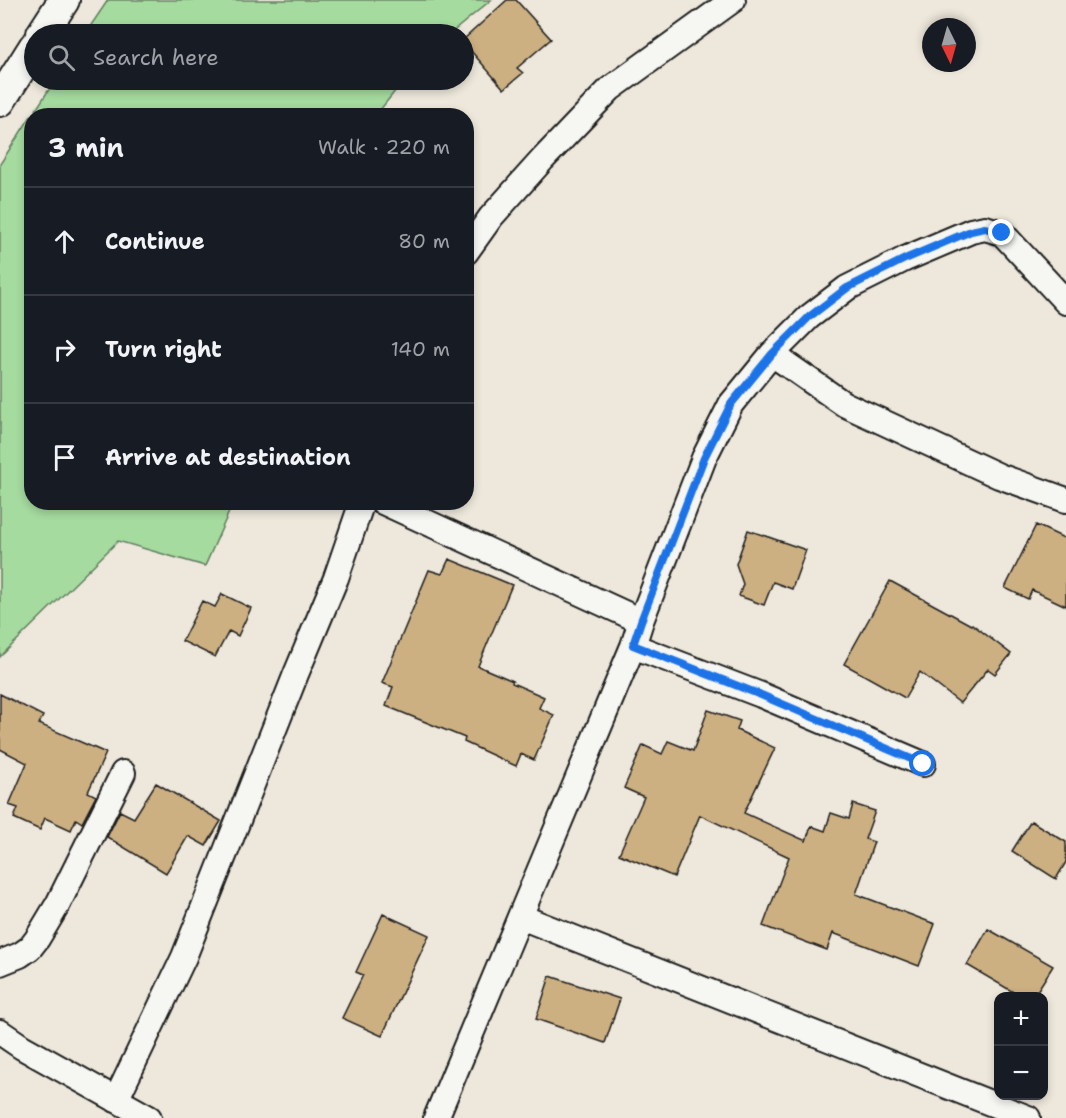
<!DOCTYPE html>
<html lang="en">
<head>
<meta charset="utf-8">
<style>
	:root { --surface:#171b24; --page:#20242c; --text:#f1f3f6; --muted:#9ea1a6; --line:#363941 }
	body { margin:0; font-family:"Shantell Sans",sans-serif; background:var(--page); color:var(--text) }
	.controls { position:absolute; right:18px; bottom:18px; display:grid; overflow:hidden; border-radius:12px; box-shadow:0 3px 9px #0003 }
	.controls button { width:54px; height:54px; display:grid; place-items:center; padding:0; border:0; border-bottom:2px solid var(--line); background:var(--surface); color:var(--text); font:30px sans-serif }
	.compass { position:absolute; left:922px; top:18px; width:54px; height:54px; border-radius:50%; background:var(--surface); box-shadow:0 3px 9px #0003; rotate:175deg }
	.stop { position:absolute; width:18px; height:18px; margin:-14px; border:4px solid #1a73e8; border-radius:50%; background:#fff }
	.stop.end { background:#1a73e8; border-color:#fff; box-shadow:0 2px 6px #0008 }
	.list { margin:0; padding:0; list-style:none }
	h2 { display:flex; justify-content:space-between; align-items:center; height:78px; margin:0; padding:0 24px; font-size:26px }
	h2 small { font-size:20px; font-weight:400; color:var(--muted) }
	.list li { display:grid; grid-template-columns:39px 1fr auto; gap:18px; align-items:center; box-sizing:border-box; height:108px; padding:0 24px; border-top:2px solid var(--line) }
	.list b { display:block; font-size:22px; white-space:nowrap }
	.list em { font-size:20px; font-style:normal; color:var(--muted) }
	.icon { flex:none; width:33px; height:33px; fill:none; stroke:currentColor; stroke-width:2; stroke-linecap:round; stroke-linejoin:round }
	.map { position:relative; flex:none; width:1066px; height:1118px; overflow:hidden }
	.search { position:absolute; background:var(--surface); box-shadow:0 3px 9px #0003; left:24px; top:24px; width:450px; height:66px; display:flex; align-items:center; gap:15px; box-sizing:border-box; padding:0 21px; border-radius:33px; color:var(--muted); font-size:22px }
	.panel { position:absolute; background:var(--surface); box-shadow:0 3px 9px #0003; left:24px; top:108px; width:450px; height:402px; border-radius:24px }
	.map>svg:first-child { display:block }
	.green { fill:#a5db9f; stroke:#607c5e; stroke-width:1.5 }
	.building { fill:#cdb082; stroke:#1c1c1c; stroke-width:1.5 }
	.lines { fill:none; stroke-linecap:round; stroke-linejoin:round }
	.minor-casing { stroke:#1c1c1c; stroke-width:28 }
	.tertiary-casing { stroke:#1c1c1c; stroke-width:34 }
	.minor { stroke:#f6f6f2; stroke-width:24 }
	.tertiary { stroke:#f6f6f2; stroke-width:30 }
	.route { stroke:#1a73e8; stroke-width:8 }
</style>
</head>
<body>
<div class="map">
<svg width="1066" height="1118" viewBox="0 0 1066 1118">
	<rect width="100%" height="100%" fill="#eee8dc"/>
	<filter id="ink" filterUnits="userSpaceOnUse"><feTurbulence type="fractalNoise" baseFrequency=".0167" numOctaves="2"/><feDisplacementMap in="SourceGraphic" scale="12" xChannelSelector="R" yChannelSelector="G"/><feConvolveMatrix kernelMatrix="1 2 1 2 8 2 1 2 1" color-interpolation-filters="sRGB"/></filter>
	<g filter="url(#ink)">
		<path class="green" d="M 108,0 L 491,0 L 450,34 L 85,34 Z
			M 55,80 L 404,80 L 376,115 L 32,116 Z
			M 31,116 L 32,502 L 233,503 L 205,566 L 118,541 L 0,657 L 0,164 Z"/>
		<path class="building" d="M 507,0 L 516,0 L 551,39 L 517,68 L 523,73 L 504,89 L 464,43 L 464,39 Z
			M 1036,525 L 1066,539 L 1066,606 L 1032,590 L 1028,599 L 1005,588 Z
			M 748,530 L 806,550 L 792,589 L 773,582 L 764,605 L 739,596 L 743,584 L 736,564 Z
			M 449,559 L 512,585 L 478,666 L 513,681 L 512,683 L 544,697 L 539,708 L 554,715 L 534,760 L 521,754 L 516,766 L 464,742 L 465,738 L 386,706 L 393,687 L 382,683 L 429,570 L 442,574 Z
			M 890,581 L 971,625 L 972,624 L 1011,654 L 995,674 L 988,669 L 960,703 L 920,672 L 905,698 L 844,664 Z
			M 222,594 L 251,608 L 238,636 L 229,631 L 215,657 L 182,641 L 202,601 L 215,607 Z
			M 0,694 L 43,716 L 39,724 L 106,753 L 88,792 L 96,796 L 82,823 L 76,819 L 71,830 L 45,818 L 40,830 L 14,818 L 18,808 L 9,805 L 27,763 L 0,749 Z
			M 708,710 L 740,721 L 737,730 L 775,748 L 744,813 L 806,841 L 811,826 L 825,831 L 831,813 L 849,819 L 853,804 L 875,811 L 865,839 L 874,842 L 856,894 L 935,924 L 919,966 L 833,933 L 827,950 L 763,926 L 789,857 L 700,815 L 674,877 L 619,854 L 644,797 L 624,788 L 643,745 L 662,754 L 668,741 L 693,751 Z
			M 156,783 L 221,821 L 206,846 L 188,836 L 166,873 L 107,837 L 120,811 L 134,818 Z
			M 1031,821 L 1066,842 L 1066,862 L 1056,879 L 1012,851 Z
			M 383,914 L 429,935 L 382,1036 L 342,1018 L 363,975 L 356,972 Z
			M 988,929 L 1053,966 L 1034,996 L 1020,996 L 967,965 Z
			M 550,976 L 620,999 L 605,1043 L 536,1019 Z"/>
		<g class="lines">
			<g class="minor-casing">
				<path id="minor" d="M 466,252 L 491,217 L 543,159 L 610,89 L 733,0
					M 772,354 L 809,317 L 847,288 L 905,259 L 971,231 L 985,228 L 1002,233 L 1066,302
					M 383,502 L 641,621
					M 633,646 L 761,695 L 923,764
					M 521,917 L 1028,1118
					M 0,963 L 20,955 L 30,948 L 37,939 L 58,904 L 123,773
					M 0,1032 L 22,1047 L 149,1118
					M 116,1100 L 184,957 L 296,674 L 336,578 L 362,502
					M 436,1118 L 633,646 L 641,621 L 704,458 L 731,404 L 772,354 L 844,404 L 999,476 L 1066,500"/>
			</g>
			<g class="tertiary-casing">
				<path id="tertiary" d="M 42,34 L 64,0
					M 0,101 L 34,47"/>
			</g>
			<use href="#minor" class="minor"/>
			<use href="#tertiary" class="tertiary"/>
		</g>
	</g>
	<g class="lines" filter="url(#ink)">
		<path class="route" d="M 923,764 L 761,695 L 633,645 L 641,621 L 704,458 L 731,404 L 772,354 L 809,317 L 847,288 L 905,259 L 971,231 L 985,228 L 1002,233"/>
	</g>
</svg>
<div class="controls">
<button>+</button>
<button>−</button>
</div>
<svg class="compass" viewBox="-18 -18 36 36"><path d="M0-13l5 13h-10z" fill="#e53935"/><path d="M0 13l5-13h-10z" fill="#9ea1a6"/></svg>
<div class="stop" style="left:923px;top:764px"></div>
<div class="stop end" style="left:1002px;top:233px"></div>
<div class="search"><svg class="icon" aria-label="search" viewBox="0 0 24 24"><circle cx="10" cy="10" r="6"/><path d="M15 15l6 6"/></svg>Search here</div>
<section class="panel">
<h2>3 min<small>Walk · 220 m</small></h2>
<ul class="list">
<li><svg class="icon" aria-label="ahead" viewBox="0 0 24 24"><path d="M12 20V5M6 11l6-6 6 6"/></svg><div><b>Continue</b></div><em>80 m</em></li>
<li><svg class="icon" aria-label="right" viewBox="0 0 24 24"><path d="M7 20v-9h11M14 6l5 5-5 5"/></svg><div><b>Turn right</b></div><em>140 m</em></li>
<li><svg class="icon" aria-label="arrive" viewBox="0 0 24 24"><path d="M6 21V4h12l-3 4 3 4H6"/></svg><div><b>Arrive at destination</b></div></li>
</ul>
</section>
</div>
</body>
</html>
